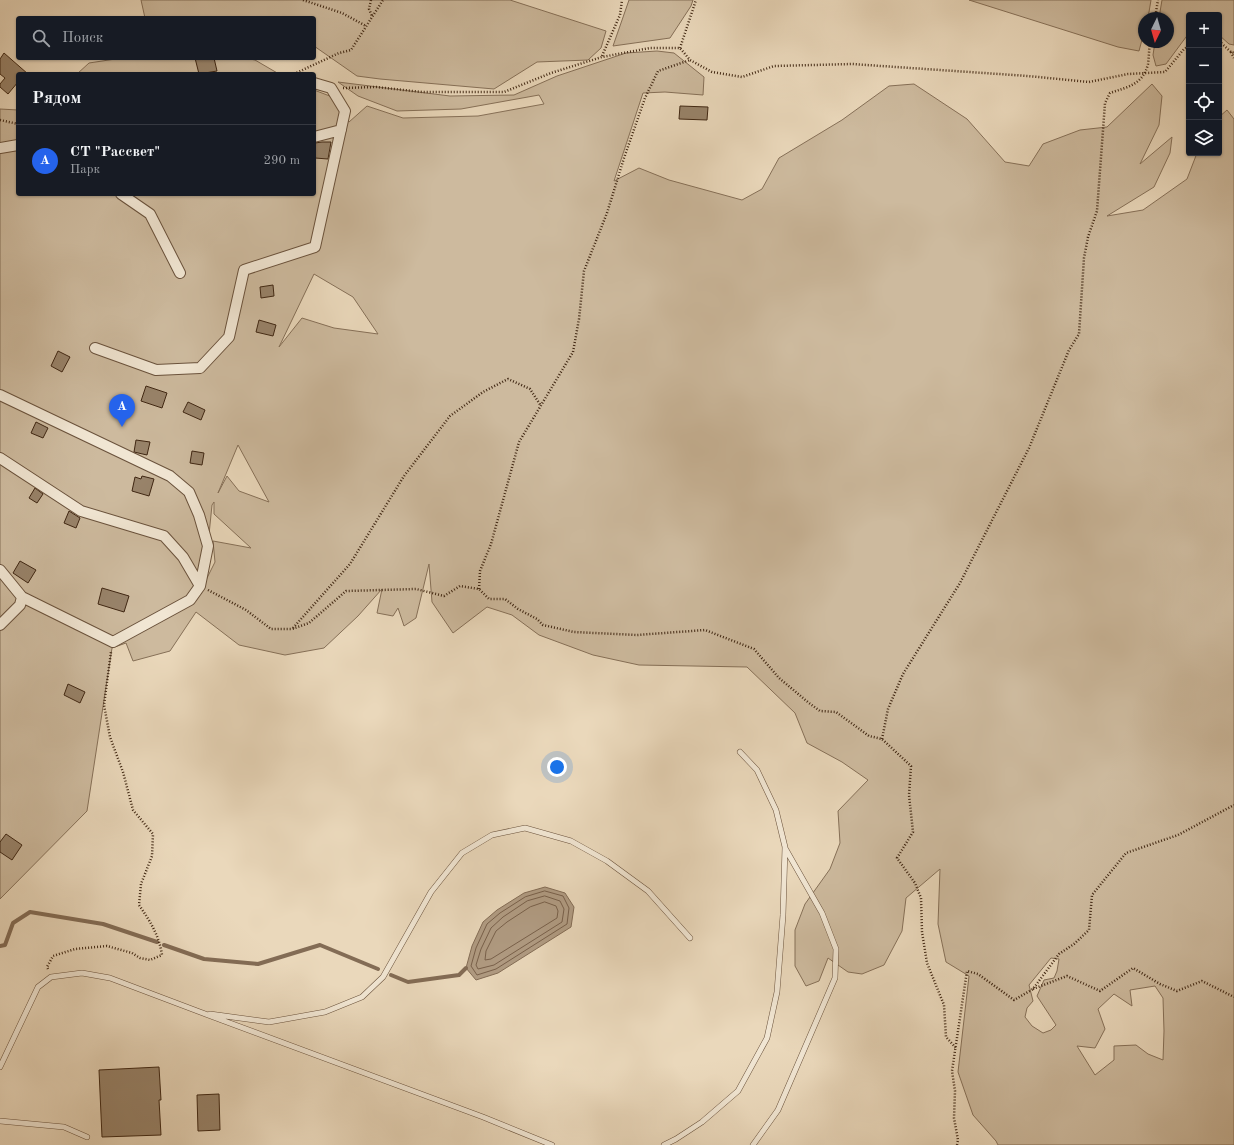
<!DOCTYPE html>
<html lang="ru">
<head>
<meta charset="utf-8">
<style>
	:root { --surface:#171b24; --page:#242831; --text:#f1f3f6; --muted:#9ea1a6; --line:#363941; --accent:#2563eb }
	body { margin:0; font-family:"Old Standard TT",serif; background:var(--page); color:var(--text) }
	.controls { position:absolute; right:12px; top:12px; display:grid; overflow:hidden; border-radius:4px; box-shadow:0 1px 3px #0004 }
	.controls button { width:36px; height:36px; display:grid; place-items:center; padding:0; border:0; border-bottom:1px solid var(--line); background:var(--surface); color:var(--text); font:20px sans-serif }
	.compass { position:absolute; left:1138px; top:12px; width:36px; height:36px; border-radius:50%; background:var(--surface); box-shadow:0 1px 3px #0004; rotate:185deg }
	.you { position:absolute; left:557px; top:767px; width:14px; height:14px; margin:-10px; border:3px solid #fff; border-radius:50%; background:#1a73e8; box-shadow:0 0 0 6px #1a73e833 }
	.badge { display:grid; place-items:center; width:26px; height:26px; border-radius:50%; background:var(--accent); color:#fff; font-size:13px; font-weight:700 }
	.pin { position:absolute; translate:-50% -33px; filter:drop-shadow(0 1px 2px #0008) }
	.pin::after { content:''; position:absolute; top:21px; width:14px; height:12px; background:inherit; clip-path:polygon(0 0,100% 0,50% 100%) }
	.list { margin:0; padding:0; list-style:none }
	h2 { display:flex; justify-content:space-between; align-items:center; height:52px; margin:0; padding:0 16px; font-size:17px }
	h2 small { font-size:13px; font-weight:400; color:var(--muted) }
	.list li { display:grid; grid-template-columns:26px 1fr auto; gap:12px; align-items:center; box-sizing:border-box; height:72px; padding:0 16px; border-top:1px solid var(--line) }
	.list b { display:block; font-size:15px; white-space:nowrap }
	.list p { margin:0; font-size:13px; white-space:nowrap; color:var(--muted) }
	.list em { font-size:13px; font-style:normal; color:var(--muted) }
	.icon { flex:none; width:22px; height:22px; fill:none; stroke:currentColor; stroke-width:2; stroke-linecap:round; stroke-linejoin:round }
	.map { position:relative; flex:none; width:1234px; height:1145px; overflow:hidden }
	.search { position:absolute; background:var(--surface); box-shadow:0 1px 3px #0004; left:16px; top:16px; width:300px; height:44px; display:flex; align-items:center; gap:10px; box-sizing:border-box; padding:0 14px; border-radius:4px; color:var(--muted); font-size:15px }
	.panel { position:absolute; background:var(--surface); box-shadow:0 1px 3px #0004; left:16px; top:72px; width:300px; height:124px; border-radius:4px }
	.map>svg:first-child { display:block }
	.green { fill:#cdba9e; stroke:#867058; fill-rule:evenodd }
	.water { fill:#b09b82; stroke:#836c55 }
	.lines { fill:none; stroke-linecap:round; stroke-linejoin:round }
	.shore { stroke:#78604a; stroke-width:1 }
	.stream { stroke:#836c55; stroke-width:4 }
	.building { fill:#98836a; stroke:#3f2612 }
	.lane-casing { stroke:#6a523c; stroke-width:6 }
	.street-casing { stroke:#6a523c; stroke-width:12 }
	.path { stroke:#3f2612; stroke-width:2.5; stroke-dasharray:1 2; stroke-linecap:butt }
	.lane { stroke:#f1e6d3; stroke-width:5 }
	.street { stroke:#f1e6d3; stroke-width:10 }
</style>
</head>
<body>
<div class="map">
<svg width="1234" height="1145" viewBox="0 0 1234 1145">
	<rect width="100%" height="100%" fill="#ead8bb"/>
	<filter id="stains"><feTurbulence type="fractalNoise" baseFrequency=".005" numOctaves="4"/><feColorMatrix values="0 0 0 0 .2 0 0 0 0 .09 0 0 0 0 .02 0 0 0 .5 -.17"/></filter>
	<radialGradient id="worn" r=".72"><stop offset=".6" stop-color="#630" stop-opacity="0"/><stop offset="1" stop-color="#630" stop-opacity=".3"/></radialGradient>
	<path class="green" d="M 141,0 L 510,0 L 606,31 L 601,48 L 588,60 L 537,62 L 494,89 L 380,79 L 357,76 L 314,46 L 314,18 L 145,18 Z
		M 629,0 L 693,0 L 691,6 L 670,38 L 613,46 Z
		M 969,0 L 1151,0 L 1148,18 L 1144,18 L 1144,32 L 1139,51 L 1118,47 Z
		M 1162,0 L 1234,0 L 1234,45 L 1229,44 L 1219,35 L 1219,15 L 1189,15 L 1189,33 L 1166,64 L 1156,66 L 1153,55 L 1155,42 L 1168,42 L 1168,18 L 1159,18 Z
		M 657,51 L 674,53 L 704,77 L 703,95 L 665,92 L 643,93 L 614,181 L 639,168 L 669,180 L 742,200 L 762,189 L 779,158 L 842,120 L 889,86 L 914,84 L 967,119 L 1005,162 L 1029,166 L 1043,144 L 1080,130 L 1107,127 L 1152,84 L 1162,96 L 1159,125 L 1140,164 L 1172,137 L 1170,153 L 1154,187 L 1107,216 L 1143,210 L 1187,179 L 1197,153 L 1219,153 L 1219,117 L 1227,110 L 1234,119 L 1234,1145 L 998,1145 L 996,1141 L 973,1115 L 958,1072 L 969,976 L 946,962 L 938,924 L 940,869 L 906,898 L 902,931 L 884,965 L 862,974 L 848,972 L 828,958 L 819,981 L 806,986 L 795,966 L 795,930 L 805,904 L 830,869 L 840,843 L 838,811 L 868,780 L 842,762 L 807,743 L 795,713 L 747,667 L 639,665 L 593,655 L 539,635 L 512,615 L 487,607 L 453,633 L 432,602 L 429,564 L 416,618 L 404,626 L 398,608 L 393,616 L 377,613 L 382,589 L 358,616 L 324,648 L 285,655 L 239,645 L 196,612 L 170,651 L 133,661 L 126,643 L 112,648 L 87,811 L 0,899 L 0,109 L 18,110 L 18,194 L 314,194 L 314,90 L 335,98 L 349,122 L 367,106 L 403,118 L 478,116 L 544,104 L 539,95 L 461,109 L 397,111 L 358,96 L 338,82 L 450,96 L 514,95 L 557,76 L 626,53 ZM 314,274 L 353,297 L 378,334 L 334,328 L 302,318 L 279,347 ZM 238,445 L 269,502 L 239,491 L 227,476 L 218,493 ZM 214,502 L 214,514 L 251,548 L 213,541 L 215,562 L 204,584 L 212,505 ZM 1051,958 L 1059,959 L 1057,971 L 1054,978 L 1044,980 L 1037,996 L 1056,1025 L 1051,1030 L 1043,1033 L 1032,1026 L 1025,1017 L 1027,1008 L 1033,1001 L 1029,985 ZM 1155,986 L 1163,998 L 1164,1031 L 1163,1060 L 1148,1054 L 1136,1045 L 1114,1046 L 1114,1060 L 1095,1075 L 1077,1046 L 1095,1048 L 1105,1029 L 1098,1009 L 1114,994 L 1132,1006 L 1130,990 Z
		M 122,58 L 245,58 L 255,60 L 279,74 L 77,74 L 89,63 Z"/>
	<path class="water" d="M 545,887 L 565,893 L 574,907 L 571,927 L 498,973 L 476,980 L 466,968 L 472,946 L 483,922 L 497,910 L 524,893 Z"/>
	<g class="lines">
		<path class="shore" d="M 545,891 L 563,896 L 569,908 L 567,924 L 496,969 L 477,975 L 471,966 L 476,948 L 487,924 L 500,913 L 525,897 Z
			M 545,896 L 560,901 L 564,909 L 562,922 L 494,965 L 478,969 L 476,965 L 481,949 L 491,928 L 503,917 L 527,901 Z
			M 545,902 L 556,906 L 558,911 L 557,918 L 491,959 L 485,960 L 486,951 L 496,931 L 507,922 L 530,907 Z"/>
		<path class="stream" d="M 164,945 L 204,959 L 258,964 L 320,945 L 378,969
			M 0,946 L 5,945 L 13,923 L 30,912 L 103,924 L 157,942
			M 391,975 L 408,982 L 459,975 L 466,968"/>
	</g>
	<path class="building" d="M 4,53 L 28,74 L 18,74 L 18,82 L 8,94 L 0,87 L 0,84 L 5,78 L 0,74 L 0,59 Z
		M 195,58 L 214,58 L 217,71 L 199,74 Z
		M 680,106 L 708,107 L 707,120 L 679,119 Z
		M 322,142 L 331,142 L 328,159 L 315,158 L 315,143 Z
		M 273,285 L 274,296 L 261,298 L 260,287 Z
		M 259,320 L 276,325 L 273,336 L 256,332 Z
		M 58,351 L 70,357 L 62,372 L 51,366 Z
		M 146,386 L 167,393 L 162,408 L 141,401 Z
		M 188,402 L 205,410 L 201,420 L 183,412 Z
		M 36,422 L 48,428 L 43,438 L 31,433 Z
		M 136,440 L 150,442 L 147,455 L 134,452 Z
		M 192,451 L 204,453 L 202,465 L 190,463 Z
		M 142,476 L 154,479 L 149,496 L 132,491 L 135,477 L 141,479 Z
		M 35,488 L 43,494 L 37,503 L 29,498 Z
		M 69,511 L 80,518 L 76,528 L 64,523 Z
		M 20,561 L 36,570 L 28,583 L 13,573 Z
		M 102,588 L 129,596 L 124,612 L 98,604 Z
		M 68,684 L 85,692 L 80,703 L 64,695 Z
		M 6,834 L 22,845 L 12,860 L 0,852 L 0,842 Z
		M 159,1067 L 161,1100 L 159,1100 L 161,1135 L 102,1137 L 99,1070 Z
		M 219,1094 L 220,1130 L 198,1131 L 197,1095 Z"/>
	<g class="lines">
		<g class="lane-casing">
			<path id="lane" d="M 210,1014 L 269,1022 L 325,1012 L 362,997 L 383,977 L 431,892 L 462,853 L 492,835 L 525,828 L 571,841 L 607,861 L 648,891 L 690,938
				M 0,1067 L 38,987 L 51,977 L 82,973 L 110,978 L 200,1012 L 483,1117 L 552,1145
				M 0,1121 L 64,1127 L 87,1137
				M 664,1145 L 676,1139 L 702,1122 L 738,1091 L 767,1038 L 777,992 L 783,915 L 785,847 L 776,810 L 757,770 L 740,752
				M 753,1145 L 778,1110 L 835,978 L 836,949 L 822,913 L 785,848"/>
		</g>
		<g class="street-casing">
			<path id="street" d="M 314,137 L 341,130
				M 0,148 L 18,145
				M 121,194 L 150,214 L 180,273
				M 95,348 L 156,370 L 200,368 L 229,337 L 244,270 L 315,247 L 345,111 L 331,88 L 314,83
				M 0,395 L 170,476 L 189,492 L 199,515 L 208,546 L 200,586
				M 0,458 L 81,511 L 164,536 L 183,557 L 200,586 L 190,600 L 113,642 L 22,597 L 0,570
				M 0,625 L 20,605 L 22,597"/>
		</g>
		<path class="path" d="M 303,0 L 342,13 L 366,26
			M 371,0 L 369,9 L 372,16
			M 1155,18 L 1158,0
			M 1219,41 L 1231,52 L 1234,53
			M 680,48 L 696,0
			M 1231,52 L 1234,58
			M 602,56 L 620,15 L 622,0
			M 294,74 L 339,53 L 351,50 L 383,0
			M 343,88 L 376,87 L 422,92 L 504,92 L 551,73 L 602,57 L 650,48 L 680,48 L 690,60 L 712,72 L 742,77 L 774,66 L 852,64 L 1028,76 L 1089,82 L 1128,74 L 1165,72 L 1184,49 L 1189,46
			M 0,120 L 18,124
			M 479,589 L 480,571 L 491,544 L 519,442 L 573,352 L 579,319 L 584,271 L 607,213 L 624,158 L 645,98 L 658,71 L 690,60
			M 208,590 L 246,610 L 271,629 L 292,629 L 309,623 L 346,591 L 416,589 L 444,596 L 460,586 L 479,589 L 489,599 L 505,599 L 518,609 L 537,619 L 543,625 L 574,632 L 637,635 L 705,630 L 754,649 L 779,678 L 809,703 L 820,711 L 836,712 L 869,736 L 882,739 L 911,766 L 909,795 L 913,832 L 897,858 L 915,883 L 921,898 L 922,932 L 927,963 L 944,1005 L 946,1037 L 956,1048
			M 293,628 L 350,564 L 404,476 L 450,416 L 483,392 L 508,379 L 530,389 L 541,406
			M 882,739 L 888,709 L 903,674 L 960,583 L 1029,448 L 1069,350 L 1079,334 L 1084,258 L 1088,237 L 1097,211 L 1105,103 L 1110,93 C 1127,87 1143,85 1148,64 C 1149,57 1149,49 1150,42
			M 48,969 L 47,967 L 53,956 L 75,949 L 107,946 L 132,953 L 140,958 L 150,960 L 162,955 C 159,935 150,921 139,905 L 141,884 L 152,856 L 153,834 L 133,810 L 123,772 L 110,737 L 104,705 L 111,652
			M 1033,989 L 1067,976 L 1100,991 L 1133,968 L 1160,984 L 1177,991 L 1202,981 L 1234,997
			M 957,1145 L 958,1140 L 954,1118 L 955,1091 L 952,1071 L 967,971 L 978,974 L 1014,1000 L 1033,989 L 1059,954 L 1074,944 L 1089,930 L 1092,895 L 1126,853 L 1178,835 L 1234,805"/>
		<use href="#lane" class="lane"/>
		<use href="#street" class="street"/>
	</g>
	<rect width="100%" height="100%" filter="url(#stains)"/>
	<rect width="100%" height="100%" fill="url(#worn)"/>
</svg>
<div class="controls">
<button>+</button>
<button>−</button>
<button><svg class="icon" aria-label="locate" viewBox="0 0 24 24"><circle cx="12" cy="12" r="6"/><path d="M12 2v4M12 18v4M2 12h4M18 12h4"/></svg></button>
<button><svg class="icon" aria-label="layers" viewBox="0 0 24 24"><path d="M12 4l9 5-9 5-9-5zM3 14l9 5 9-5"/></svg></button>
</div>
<svg class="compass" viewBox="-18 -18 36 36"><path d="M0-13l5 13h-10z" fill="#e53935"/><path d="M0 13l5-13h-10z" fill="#9ea1a6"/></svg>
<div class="you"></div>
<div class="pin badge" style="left:122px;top:427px">A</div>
<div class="search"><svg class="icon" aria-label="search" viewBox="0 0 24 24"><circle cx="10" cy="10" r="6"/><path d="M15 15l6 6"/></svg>Поиск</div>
<section class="panel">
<h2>Рядом<small></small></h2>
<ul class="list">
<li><span class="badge">A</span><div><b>СТ &quot;Рассвет&quot;</b><p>Парк</p></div><em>290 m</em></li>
</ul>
</section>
</div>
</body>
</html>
